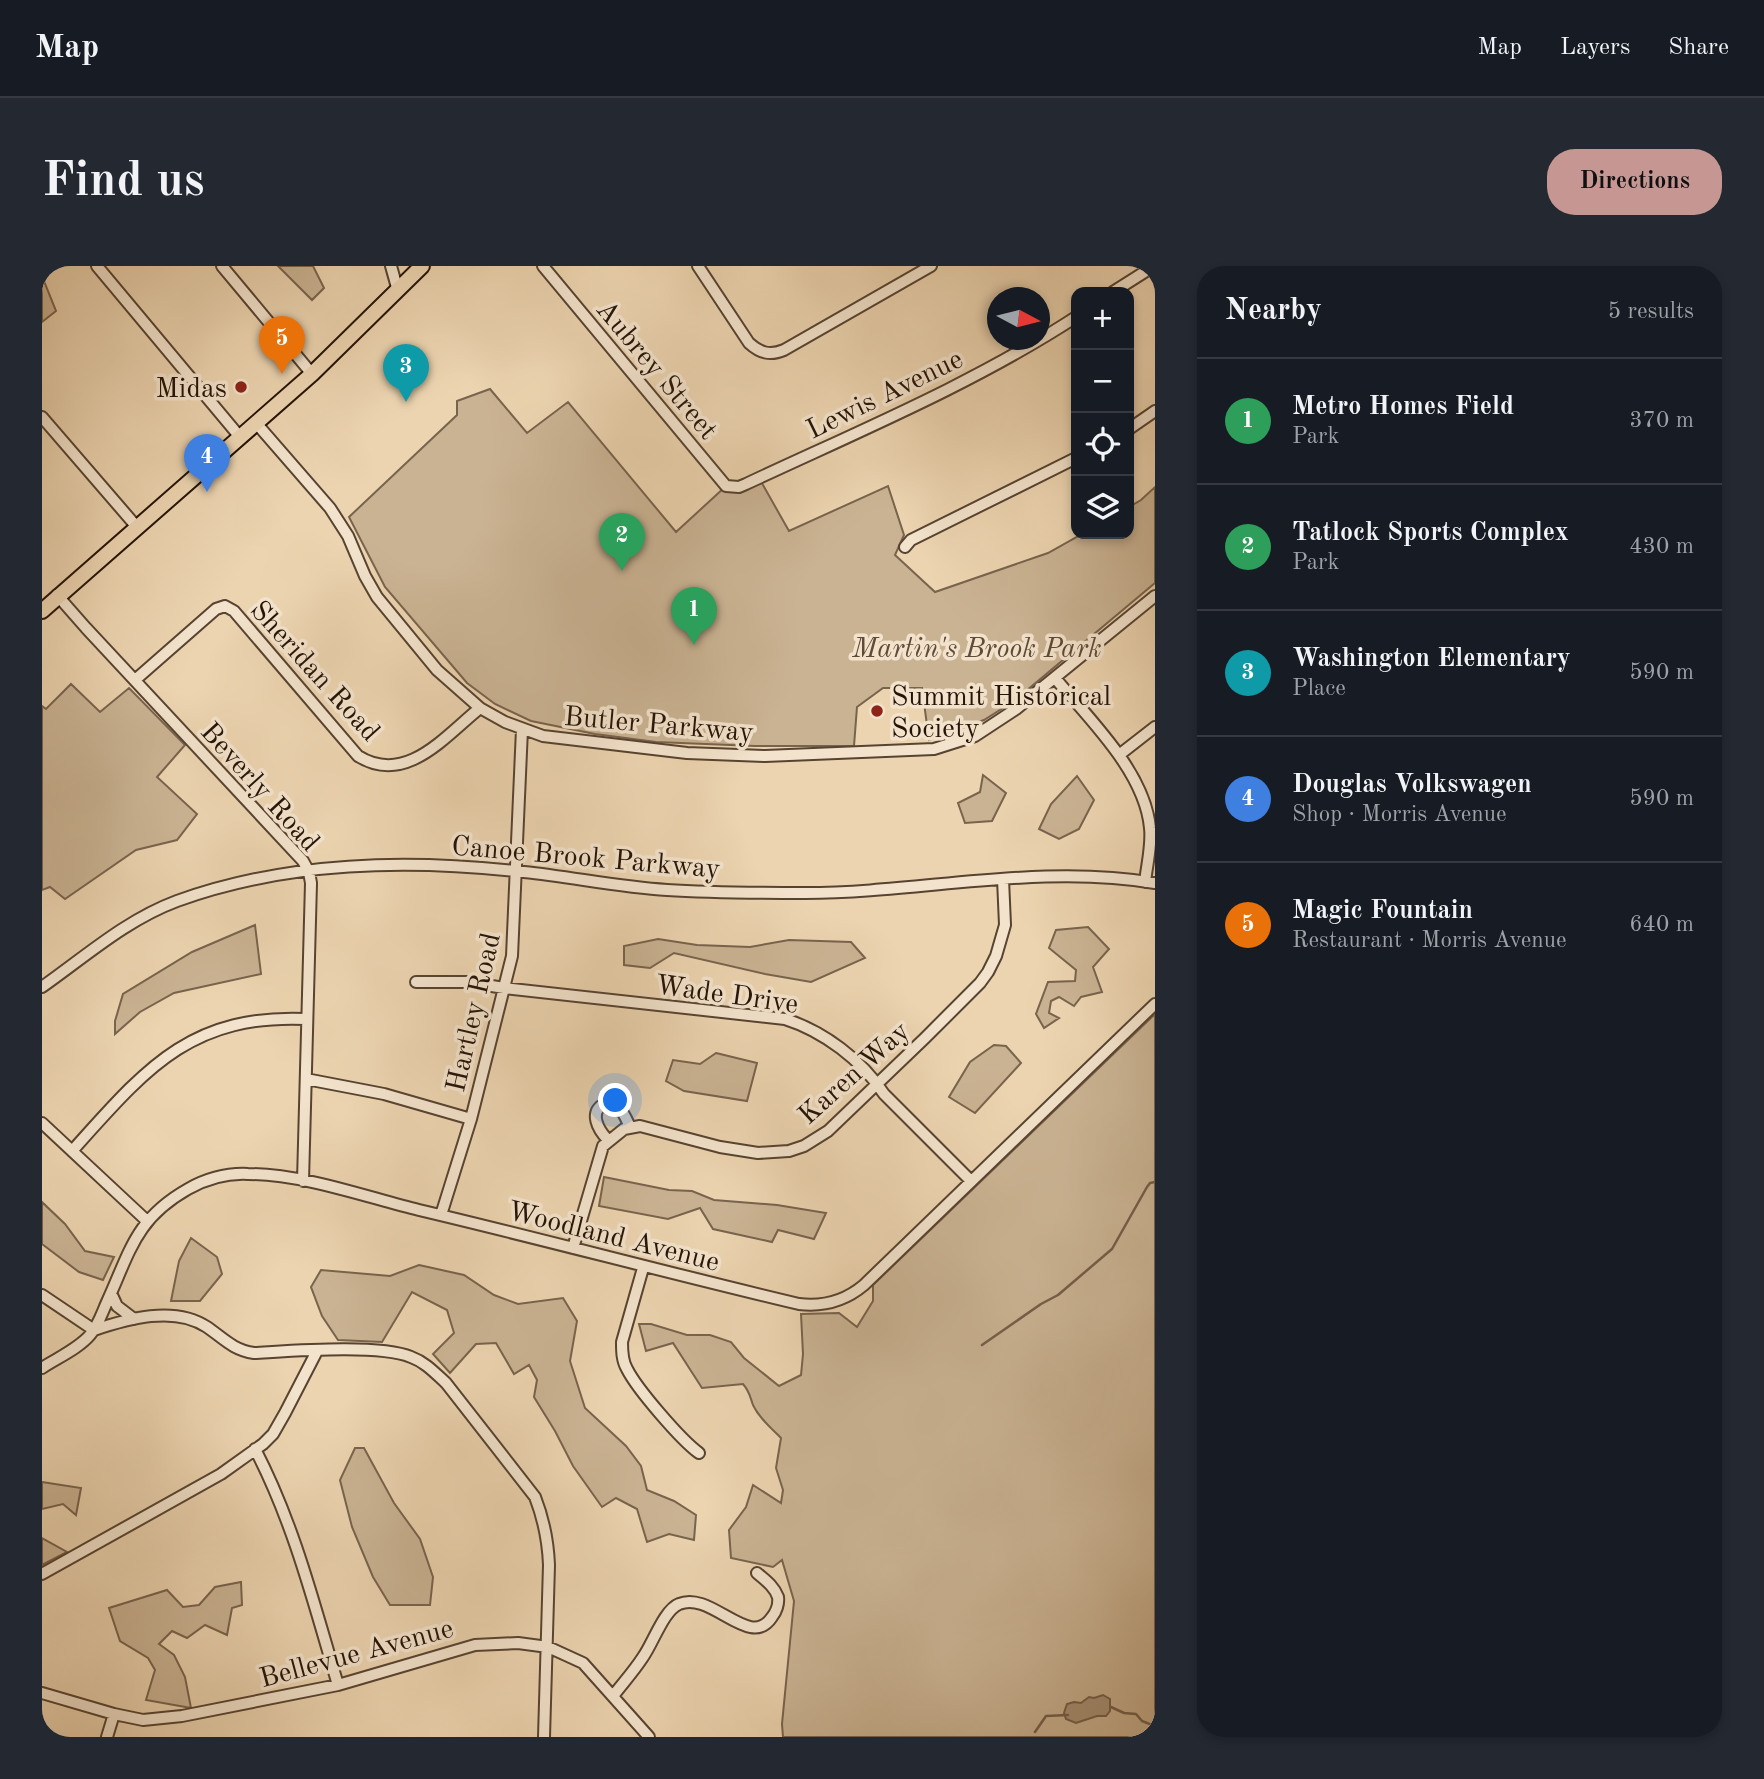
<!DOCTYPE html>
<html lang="en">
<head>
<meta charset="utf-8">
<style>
	:root { --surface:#171b24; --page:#242831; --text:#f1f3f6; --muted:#9ea1a6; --line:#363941; --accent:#c59692 }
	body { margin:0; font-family:"Old Standard TT",serif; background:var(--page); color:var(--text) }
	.controls { position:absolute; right:21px; top:21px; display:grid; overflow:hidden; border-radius:14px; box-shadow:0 4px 10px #0003 }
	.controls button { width:63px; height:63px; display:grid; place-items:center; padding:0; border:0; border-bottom:2px solid var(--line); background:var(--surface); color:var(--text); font:35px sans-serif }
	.compass { position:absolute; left:945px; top:21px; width:63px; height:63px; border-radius:50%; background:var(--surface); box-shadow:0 4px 10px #0003; rotate:97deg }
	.you { position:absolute; left:574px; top:835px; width:24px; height:24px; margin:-18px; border:5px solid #fff; border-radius:50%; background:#1a73e8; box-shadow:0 0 0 10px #1a73e833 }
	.badge { display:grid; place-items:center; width:46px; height:46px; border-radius:50%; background:var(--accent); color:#fff; font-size:23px; font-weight:700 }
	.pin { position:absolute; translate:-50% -58px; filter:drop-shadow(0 2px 4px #0008) }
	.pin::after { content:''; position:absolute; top:37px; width:24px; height:21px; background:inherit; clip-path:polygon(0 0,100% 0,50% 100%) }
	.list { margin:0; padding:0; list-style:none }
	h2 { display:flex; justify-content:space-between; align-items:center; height:91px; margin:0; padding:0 28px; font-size:30px }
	h2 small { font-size:23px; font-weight:400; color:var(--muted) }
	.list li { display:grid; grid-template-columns:46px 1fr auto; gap:21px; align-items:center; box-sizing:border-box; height:126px; padding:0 28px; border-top:2px solid var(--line) }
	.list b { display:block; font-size:26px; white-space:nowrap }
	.list p { margin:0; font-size:23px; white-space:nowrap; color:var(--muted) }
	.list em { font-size:23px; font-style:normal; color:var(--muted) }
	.icon { flex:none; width:38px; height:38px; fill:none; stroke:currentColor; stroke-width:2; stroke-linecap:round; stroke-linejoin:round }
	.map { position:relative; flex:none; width:1113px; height:1471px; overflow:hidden; border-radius:28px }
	header { display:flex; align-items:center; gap:42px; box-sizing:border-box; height:98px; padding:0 35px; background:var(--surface); border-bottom:2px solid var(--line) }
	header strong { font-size:33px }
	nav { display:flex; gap:38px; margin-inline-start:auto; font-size:24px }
	.intro { display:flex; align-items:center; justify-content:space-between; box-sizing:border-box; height:168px; padding:0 42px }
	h1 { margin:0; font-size:49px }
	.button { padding:18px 32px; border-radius:28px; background:var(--accent); color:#111; font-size:24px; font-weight:700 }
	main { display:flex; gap:42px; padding:0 42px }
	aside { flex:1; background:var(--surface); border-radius:28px; box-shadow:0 4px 10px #0003 }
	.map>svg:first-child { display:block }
	.green { fill:#cab393; stroke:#78634d; stroke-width:2 }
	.water { fill:#a89277; stroke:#745f4a; stroke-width:2 }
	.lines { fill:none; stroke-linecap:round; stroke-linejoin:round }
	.stream { stroke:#745f4a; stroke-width:2.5 }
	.minor-casing { stroke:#574331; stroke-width:14 }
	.major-casing { stroke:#251307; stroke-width:18 }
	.minor { stroke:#f3e3cc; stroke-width:10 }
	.major { stroke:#ecd4b0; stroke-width:14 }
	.poi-dot { fill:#8f2418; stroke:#f3e3cc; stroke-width:2.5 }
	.labels { text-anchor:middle; stroke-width:7; stroke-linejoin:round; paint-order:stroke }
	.street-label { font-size:28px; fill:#251307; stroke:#f3e3cc }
	.poi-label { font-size:28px; fill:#251307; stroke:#f3e3cc; text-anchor:end }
	.park-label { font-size:28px; font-style:italic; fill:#5f4b38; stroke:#f3e3cc }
</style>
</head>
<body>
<header>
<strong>Map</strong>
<nav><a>Map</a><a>Layers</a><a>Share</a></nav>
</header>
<div class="intro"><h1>Find us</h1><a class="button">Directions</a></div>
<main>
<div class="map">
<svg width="1113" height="1471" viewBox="0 0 1113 1471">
	<rect width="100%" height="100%" fill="#ecd4b0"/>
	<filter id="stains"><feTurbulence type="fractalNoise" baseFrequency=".00286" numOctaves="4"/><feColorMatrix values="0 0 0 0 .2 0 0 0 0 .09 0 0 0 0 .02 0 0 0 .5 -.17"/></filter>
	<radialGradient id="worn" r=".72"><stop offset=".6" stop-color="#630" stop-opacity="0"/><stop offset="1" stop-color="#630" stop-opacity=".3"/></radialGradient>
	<path class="green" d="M 236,0 L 271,0 L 282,22 L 270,34 Z
		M 0,10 L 14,45 L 0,56 Z
		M 448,123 L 485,167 L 526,136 L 634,266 L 683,221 L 717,212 L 747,265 L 846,220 L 862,269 L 853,289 L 893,326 L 1006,287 L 1040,268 L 1087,268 L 1087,241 L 1099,234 L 1113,221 L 1113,317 L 972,435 L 942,454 L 887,474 L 880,422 L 841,422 L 815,441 L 812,480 L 713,480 L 614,476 L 553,468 L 489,455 L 453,438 L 425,417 L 343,321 L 307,251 L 415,149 L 415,135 Z
		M 29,418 L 58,446 L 87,422 L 143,479 L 115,511 L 155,548 L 135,574 L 94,584 L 23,633 L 8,621 L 0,624 L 0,440 L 4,443 Z
		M 941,509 L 964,527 L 950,555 L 923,557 L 916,537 L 938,526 Z
		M 1035,510 L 1052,534 L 1037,563 L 1017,573 L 997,563 L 1009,538 Z
		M 213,659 L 219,708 L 132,727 L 98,746 L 73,768 L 73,755 L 81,728 L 150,686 Z
		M 1046,661 L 1067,683 L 1051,701 L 1060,726 L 1039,731 L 1032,740 L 1017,731 L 1009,735 L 1007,747 L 1017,752 L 1002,762 L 994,748 L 1006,716 L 1033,715 L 1034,704 L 1007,682 L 1014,664 Z
		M 616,673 L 655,679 L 708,681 L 747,674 L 809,676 L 823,692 L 769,716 L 723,708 L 632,687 L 608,702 L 582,699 L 582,680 Z
		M 1113,748 L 1113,1471 L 741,1471 L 740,1458 L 752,1335 L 740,1294 L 731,1301 L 689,1292 L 687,1264 L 704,1241 L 711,1219 L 739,1237 L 741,1224 L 734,1202 L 739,1172 C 729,1162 717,1152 711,1139 C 708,1131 708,1126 701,1118 L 660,1122 L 631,1077 L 604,1085 L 597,1058 L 609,1058 L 645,1069 L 668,1069 L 689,1076 L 702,1092 L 737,1120 L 759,1109 L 761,1088 L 759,1048 L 797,1047 L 815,1061 L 831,1035 L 831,1019 Z
		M 952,779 L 964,780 L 979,797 L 933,847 L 907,831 L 928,796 Z
		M 674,787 L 715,797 L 705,835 L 642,825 L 624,815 L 631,794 L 658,798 Z
		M 562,911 L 627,924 L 650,925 L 672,934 L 735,939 L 784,947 L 772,973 L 736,964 L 730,976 L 671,963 L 658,942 L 626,953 L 557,940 Z
		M 0,936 L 23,958 L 43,985 L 72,991 L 61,1014 L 37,1006 L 0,978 Z
		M 149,972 L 175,991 L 180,1008 L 158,1035 L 129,1035 L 137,995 Z
		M 377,999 L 422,1009 L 452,1029 L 476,1038 L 521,1032 L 535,1055 L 528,1095 L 543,1142 L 584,1180 L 599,1200 L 605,1224 L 632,1235 L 654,1249 L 652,1274 L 627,1268 L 605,1276 L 595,1243 L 574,1232 L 560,1241 L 531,1200 L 513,1165 L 492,1131 L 495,1114 L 487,1099 L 472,1108 L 454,1077 L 434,1078 L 408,1107 L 391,1088 L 412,1067 L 405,1044 L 370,1026 L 340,1076 L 296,1074 L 280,1050 L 269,1021 L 279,1004 L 348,1010 Z
		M 313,1182 L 322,1182 L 352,1237 L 378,1273 L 391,1311 L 388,1339 L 348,1339 L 331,1311 L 310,1261 L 298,1214 Z
		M 0,1216 L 39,1222 L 34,1249 L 21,1238 L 0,1243 Z
		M 0,1272 L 25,1286 L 0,1299 Z
		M 199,1316 L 200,1339 L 190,1342 L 185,1369 L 163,1359 L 145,1372 L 130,1365 L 117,1378 L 132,1389 L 143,1411 L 149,1442 L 104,1434 L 113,1404 L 106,1392 L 78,1375 L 67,1342 L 125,1324 L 141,1341 L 157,1339 L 173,1321 Z"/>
	<path class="water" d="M 1061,1429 L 1068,1433 L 1068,1445 L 1064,1450 L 1055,1450 L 1034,1457 L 1024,1453 L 1022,1447 L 1025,1438 L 1032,1436 L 1039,1437 L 1047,1431 L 1052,1432 Z"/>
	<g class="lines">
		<path class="stream" d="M 940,1079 L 999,1038 L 1016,1029 L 1070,983 L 1105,921 L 1108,917 L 1113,916
			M 1069,1441 L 1082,1447 L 1094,1448 L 1100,1455 L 1113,1460
			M 993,1466 L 1004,1450 L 1026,1449"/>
		<g class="minor-casing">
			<path id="minor" d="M 55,0 L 198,171
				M 180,0 L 270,108
				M 349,0 L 356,25
				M 501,0 L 684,220 L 697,221 L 704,218 C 815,166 931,118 1034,51
				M 656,0 L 707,77 C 718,87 728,90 742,84 L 889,0
				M 1071,26 L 1112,0
				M 0,151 L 94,260
				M 215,158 L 288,242 L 306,270 L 323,310 L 335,331 L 395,404 L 438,442 L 463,456 L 501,470 L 645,487 L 723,490 L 892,483 L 933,470 L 974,443 L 1113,330
				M 1087,163 L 1113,145
				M 863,281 L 869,274 L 1034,192
				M 15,329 L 44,362 L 261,595 L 267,606 L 269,617 L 261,915
				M 1013,412 C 1047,453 1103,506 1108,562 C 1110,579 1105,598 1103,616
				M 93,414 L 174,343 L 183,340 L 192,345 L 316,490 C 364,520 403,470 438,442
				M 1077,489 L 1113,461
				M 374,716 L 425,716 L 462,722 L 743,753 C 781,765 820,794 842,828 L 929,915
				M 0,721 C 44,690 84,654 135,635 C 246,595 366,593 482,606 C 530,611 577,621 625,624 C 671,627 717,627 763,627 C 879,627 997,597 1113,617
				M 264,813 L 342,828 L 429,853
				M 0,857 L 105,955
				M 566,874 C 539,846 563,827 580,846 C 583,849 586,857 588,861
				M 30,885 C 103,804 147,748 264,753
				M 399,949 L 429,853 L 470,690 L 480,463
				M 531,982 L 561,880 L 582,863 L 598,860 L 678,881 L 716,887 L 747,885 L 762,880 L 786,865 L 883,772 L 938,717 L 946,706 L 954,690 L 963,659 L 961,613
				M 601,1002 L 580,1076 C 580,1085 580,1095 585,1103 C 595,1123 639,1174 657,1187
				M 69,1027 L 75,1040 L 92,1053
				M 0,1029 L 52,1064 C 85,1053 132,1039 165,1061 C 181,1072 191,1084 212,1087 C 250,1085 337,1078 369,1091 C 383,1096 393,1107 404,1117 L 493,1231 C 502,1254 506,1274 507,1299 L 502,1471
				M 0,1102 C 15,1092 36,1083 48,1069 C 56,1060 60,1047 65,1036 C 88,986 93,953 146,923 C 164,913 186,907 206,908 C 261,908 324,931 377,944 C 504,974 630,1008 757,1038 C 782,1041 803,1035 822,1019 L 1113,738
				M 213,1183 C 252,1258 272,1338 296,1419
				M 0,1308 L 179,1208 L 221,1178 L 231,1168 L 243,1147 L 275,1085
				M 0,1427 L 72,1448 L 101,1454 L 140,1450 L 296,1419 L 433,1379 L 476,1377 L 506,1381 L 541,1397 L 607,1471
				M 571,1430 C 581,1417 592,1405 601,1391 C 611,1377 622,1344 637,1338 C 669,1324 708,1385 730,1351 C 734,1346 737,1338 736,1331 C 732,1320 723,1314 715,1307
				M 65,1471 L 72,1448"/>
		</g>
		<g class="major-casing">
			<path id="major" d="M 0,345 L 270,108 L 380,0"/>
		</g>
		<use href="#minor" class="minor"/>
		<use href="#major" class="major"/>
	</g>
	<g class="poi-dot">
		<circle cx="199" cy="121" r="7"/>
		<circle cx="835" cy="445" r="7"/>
	</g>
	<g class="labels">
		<g class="street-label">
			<text transform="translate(616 103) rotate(50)" y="10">Aubrey Street</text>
			<text transform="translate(842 127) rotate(-26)" y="10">Lewis Avenue</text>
			<text transform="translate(274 404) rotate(48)" y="10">Sheridan Road</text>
			<text transform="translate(617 457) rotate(5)" y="10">Butler Parkway</text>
			<text transform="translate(219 520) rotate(48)" y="10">Beverly Road</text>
			<text transform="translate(544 590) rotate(5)" y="10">Canoe Brook Parkway</text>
			<text transform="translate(685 727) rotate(8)" y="10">Wade Drive</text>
			<text transform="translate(430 746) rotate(-77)" y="10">Hartley Road</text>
			<text transform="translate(811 806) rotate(-42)" y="10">Karen Way</text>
			<text transform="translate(572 969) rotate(14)" y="10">Woodland Avenue</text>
			<text transform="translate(314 1386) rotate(-15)" y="10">Bellevue Avenue</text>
		</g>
		<g class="poi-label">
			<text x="185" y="131">Midas</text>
			<text x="849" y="439" text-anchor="start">Summit Historical<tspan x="849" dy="32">Society</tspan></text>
		</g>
		<g class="park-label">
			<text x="935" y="391">Martin's Brook Park</text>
		</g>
	</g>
	<rect width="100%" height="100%" filter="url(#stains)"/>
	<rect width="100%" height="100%" fill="url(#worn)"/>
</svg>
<div class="controls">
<button>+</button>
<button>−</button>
<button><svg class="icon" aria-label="locate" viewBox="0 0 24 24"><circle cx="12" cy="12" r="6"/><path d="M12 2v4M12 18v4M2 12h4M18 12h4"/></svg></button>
<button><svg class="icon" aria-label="layers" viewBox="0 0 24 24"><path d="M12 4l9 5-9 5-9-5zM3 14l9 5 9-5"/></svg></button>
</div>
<svg class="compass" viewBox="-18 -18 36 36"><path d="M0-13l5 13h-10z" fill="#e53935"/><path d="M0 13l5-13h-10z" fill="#9ea1a6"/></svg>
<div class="you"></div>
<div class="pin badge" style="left:652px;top:379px;background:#2e9e5b">1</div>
<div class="pin badge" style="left:580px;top:305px;background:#2e9e5b">2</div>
<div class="pin badge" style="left:364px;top:136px;background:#0f9aa8">3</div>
<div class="pin badge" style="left:165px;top:226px;background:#3f7fe0">4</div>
<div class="pin badge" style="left:240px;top:108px;background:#e8710a">5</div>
</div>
<aside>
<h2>Nearby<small>5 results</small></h2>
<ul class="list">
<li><span class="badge" style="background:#2e9e5b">1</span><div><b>Metro Homes Field</b><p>Park</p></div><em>370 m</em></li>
<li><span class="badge" style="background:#2e9e5b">2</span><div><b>Tatlock Sports Complex</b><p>Park</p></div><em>430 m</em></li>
<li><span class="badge" style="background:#0f9aa8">3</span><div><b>Washington Elementary</b><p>Place</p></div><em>590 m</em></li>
<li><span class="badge" style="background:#3f7fe0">4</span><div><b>Douglas Volkswagen</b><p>Shop · Morris Avenue</p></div><em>590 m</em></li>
<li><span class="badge" style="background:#e8710a">5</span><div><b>Magic Fountain</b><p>Restaurant · Morris Avenue</p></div><em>640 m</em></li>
</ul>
</aside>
</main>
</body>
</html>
